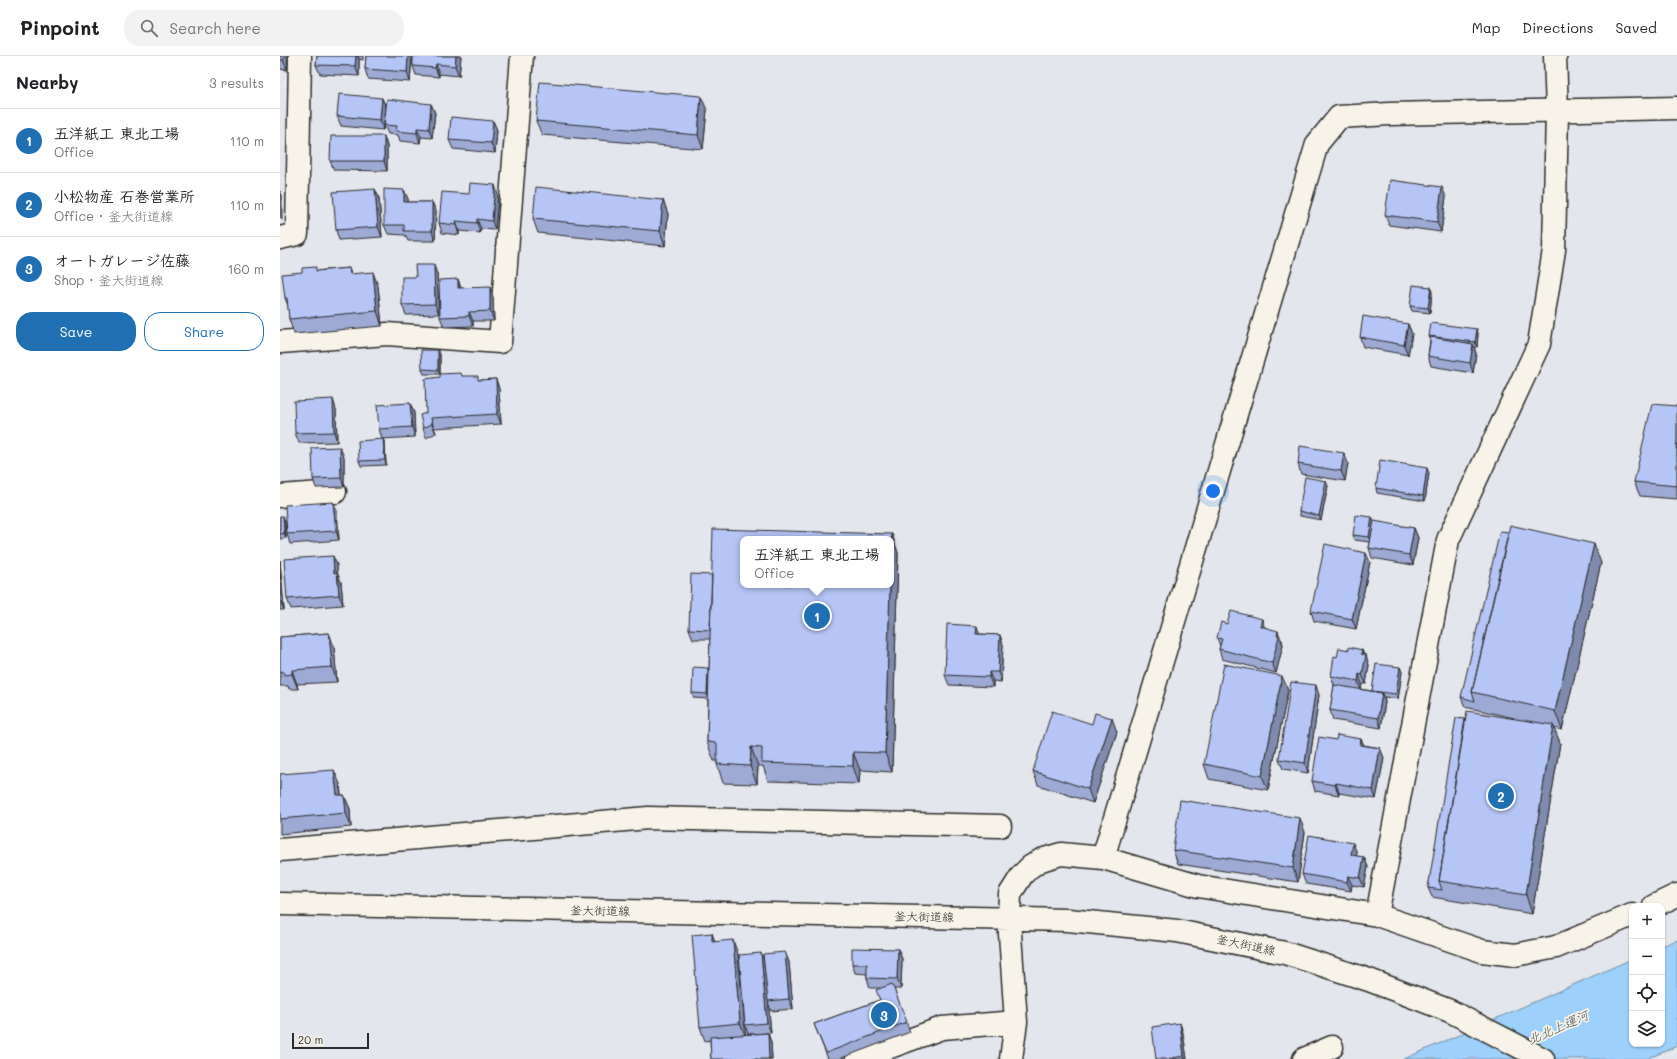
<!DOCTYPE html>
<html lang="en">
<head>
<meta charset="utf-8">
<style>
	:root { --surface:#fff; --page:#f2f2f2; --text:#202124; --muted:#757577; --line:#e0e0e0; --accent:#1f6fb2 }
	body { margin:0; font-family:Mali,"Klee One",sans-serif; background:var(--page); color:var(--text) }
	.controls { position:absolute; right:12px; bottom:12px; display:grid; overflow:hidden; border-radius:8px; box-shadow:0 1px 3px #0004 }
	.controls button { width:36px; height:36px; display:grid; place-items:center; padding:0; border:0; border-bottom:1px solid var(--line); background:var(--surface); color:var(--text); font:20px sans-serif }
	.scale { position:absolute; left:12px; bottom:10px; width:77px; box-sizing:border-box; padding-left:4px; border:2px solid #2b2b2b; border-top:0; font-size:11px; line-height:14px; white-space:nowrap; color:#2b2b2b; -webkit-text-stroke:3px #f7f3e8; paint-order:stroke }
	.you { position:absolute; left:933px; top:435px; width:14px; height:14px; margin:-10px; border:3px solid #fff; border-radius:50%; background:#1a73e8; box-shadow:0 0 0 6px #1a73e833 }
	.badge { display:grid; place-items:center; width:26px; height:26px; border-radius:50%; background:var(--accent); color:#fff; font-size:13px; font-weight:700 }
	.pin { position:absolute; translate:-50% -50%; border:2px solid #fff; box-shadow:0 1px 4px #0006 }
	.popup { position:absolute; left:460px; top:480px; width:154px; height:52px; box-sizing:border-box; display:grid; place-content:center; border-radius:8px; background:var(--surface); filter:drop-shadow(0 1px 3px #0005); font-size:13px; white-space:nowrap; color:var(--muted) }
	.popup b { font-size:15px; color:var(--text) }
	.popup::after { content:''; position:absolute; left:50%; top:100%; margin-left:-8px; border:8px solid transparent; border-top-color:var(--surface) }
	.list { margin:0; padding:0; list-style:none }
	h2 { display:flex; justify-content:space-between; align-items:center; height:52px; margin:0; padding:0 16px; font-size:17px }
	h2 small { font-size:13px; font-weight:400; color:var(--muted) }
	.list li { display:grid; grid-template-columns:26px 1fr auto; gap:12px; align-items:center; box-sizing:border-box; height:64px; padding:0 16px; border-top:1px solid var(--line) }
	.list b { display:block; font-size:15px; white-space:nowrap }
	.list p { margin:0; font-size:13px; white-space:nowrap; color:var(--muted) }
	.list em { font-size:13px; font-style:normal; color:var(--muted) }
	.actions { display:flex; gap:8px; padding:12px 16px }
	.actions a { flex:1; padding:9px 0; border:1px solid var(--accent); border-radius:16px; text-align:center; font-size:14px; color:var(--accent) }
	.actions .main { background:var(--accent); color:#fff }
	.icon { flex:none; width:22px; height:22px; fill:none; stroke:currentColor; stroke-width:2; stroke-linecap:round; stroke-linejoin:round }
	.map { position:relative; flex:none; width:1397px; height:1003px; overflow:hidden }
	header { display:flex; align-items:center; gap:24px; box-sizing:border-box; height:56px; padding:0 20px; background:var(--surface); border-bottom:1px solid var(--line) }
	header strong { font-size:19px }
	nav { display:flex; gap:22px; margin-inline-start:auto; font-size:14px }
	.search { width:280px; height:36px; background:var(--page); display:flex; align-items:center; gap:10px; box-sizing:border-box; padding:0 14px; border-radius:16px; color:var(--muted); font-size:15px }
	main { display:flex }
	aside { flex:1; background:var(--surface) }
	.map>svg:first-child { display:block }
	.water { fill:#9dd0fa; stroke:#6f8ea7 }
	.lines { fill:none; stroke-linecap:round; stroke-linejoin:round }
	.minor-casing { stroke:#2b2b2b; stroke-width:25 }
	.minor { stroke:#f7f3e8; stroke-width:22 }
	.wall { fill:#9caad4; stroke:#2b2b2b }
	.shaded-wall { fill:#7f8bac; stroke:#2b2b2b }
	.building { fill:#b5c6f6; stroke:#2b2b2b }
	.labels { text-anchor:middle; stroke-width:3.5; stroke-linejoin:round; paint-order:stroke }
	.street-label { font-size:12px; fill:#2b2b2b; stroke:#f7f3e8 }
	.water-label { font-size:13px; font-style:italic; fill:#48545f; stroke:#f7f3e8 }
</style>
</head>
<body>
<header>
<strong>Pinpoint</strong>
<div class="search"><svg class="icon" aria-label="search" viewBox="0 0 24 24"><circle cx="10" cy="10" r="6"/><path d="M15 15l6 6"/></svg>Search here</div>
<nav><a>Map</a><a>Directions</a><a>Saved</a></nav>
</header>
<main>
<aside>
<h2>Nearby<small>3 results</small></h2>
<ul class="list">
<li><span class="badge">1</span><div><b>五洋紙工 東北工場</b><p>Office</p></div><em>110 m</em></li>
<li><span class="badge">2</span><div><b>小松物産 石巻営業所</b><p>Office · 釜大街道線</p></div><em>110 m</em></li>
<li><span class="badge">3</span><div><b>オートガレージ佐藤</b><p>Shop · 釜大街道線</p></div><em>160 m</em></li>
</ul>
<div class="actions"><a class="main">Save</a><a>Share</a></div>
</aside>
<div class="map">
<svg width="1397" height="1003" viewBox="0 0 1397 1003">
	<rect width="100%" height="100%" fill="#e3e6ec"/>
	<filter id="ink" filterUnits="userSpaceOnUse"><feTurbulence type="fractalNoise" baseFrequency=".025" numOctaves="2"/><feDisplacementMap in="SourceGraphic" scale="8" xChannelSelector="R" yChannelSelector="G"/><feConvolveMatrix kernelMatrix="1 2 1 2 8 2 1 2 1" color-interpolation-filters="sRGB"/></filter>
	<g filter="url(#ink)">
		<path class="water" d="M 1397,884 L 1397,990 L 1367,1003 L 1124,1003 L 1352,903 L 1352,988 L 1382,988 L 1382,890 Z"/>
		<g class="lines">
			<g class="minor-casing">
				<path id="minor" d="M 0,182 L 17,178 L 20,0
					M 0,286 L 107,278 L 220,286 L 242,0
					M 0,440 L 55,436
					M 0,794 L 368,762 L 720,770
					M 823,802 L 1037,88 L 1059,61 L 1109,58 L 1397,52
					M 0,848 L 788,864 L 897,875 L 1005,897 L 1089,924 L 1170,955 L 1263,1003
					M 1374,850 L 1397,839
					M 1097,859 L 1168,484 L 1259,288 L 1274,194 L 1277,55 L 1275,0
					M 577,1003 L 662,972 L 736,966 L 729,863 L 730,838 L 742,819 L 750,811 L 761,804 L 781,798 L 823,802 L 918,830 L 1097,859 L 1202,895 L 1235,899 L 1276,891 L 1352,859
					M 731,1003 L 736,966
					M 1024,1003 L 1052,991"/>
			</g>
			<use href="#minor" class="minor"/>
		</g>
		<path class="wall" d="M 0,0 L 8,0 L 7,14 L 0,13 Z
			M 37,0 L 83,0 L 83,4 L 79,3 L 79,20 L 40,18 L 36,9 Z
			M 86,0 L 132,0 L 130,26 L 88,23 L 85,13 Z
			M 133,0 L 181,0 L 179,20 L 159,18 L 159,21 L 136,19 L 133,10 Z
			M 102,42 L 106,52 L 103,74 L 61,70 L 57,60 Z
			M 151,48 L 155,57 L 152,82 L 141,81 L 140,87 L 120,85 L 118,79 L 108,78 L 104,69 Z
			M 427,54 L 423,93 L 262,79 L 256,65 Z
			M 213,65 L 217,74 L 215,97 L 173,93 L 169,84 Z
			M 104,80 L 107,90 L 107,115 L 54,114 L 50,105 Z
			M 95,133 L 99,142 L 102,181 L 59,184 L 56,174 Z
			M 124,134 L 128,143 L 128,146 L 152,146 L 156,155 L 155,185 L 128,185 L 125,179 L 108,178 L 104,169 Z
			M 189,138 L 218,139 L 215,174 L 201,173 L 200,177 L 179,175 L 179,179 L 162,177 L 159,167 Z
			M 1166,141 L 1161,176 L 1109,169 L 1105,159 Z
			M 383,144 L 388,158 L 385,190 L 258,177 L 253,163 Z
			M 69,212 L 71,218 L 98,230 L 102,270 L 14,278 L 9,263 L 8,250 L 5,242 L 22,216 Z
			M 157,218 L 159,258 L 126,259 L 122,249 L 136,221 Z
			M 178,223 L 181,232 L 213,241 L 214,265 L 193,265 L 193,270 L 164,271 L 160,261 Z
			M 1152,236 L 1150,257 L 1132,255 L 1130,250 Z
			M 1128,268 L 1132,278 L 1128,299 L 1083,291 L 1080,281 Z
			M 1197,273 L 1198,278 L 1197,291 L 1194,291 L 1196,297 L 1193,317 L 1151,310 L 1148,300 L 1150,283 L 1149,280 Z
			M 160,298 L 160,318 L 144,318 L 142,313 Z
			M 182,320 L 199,324 L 216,323 L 219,333 L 221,368 L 154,372 L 156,377 L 146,382 L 143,372 L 146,357 Z
			M 130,347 L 134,357 L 135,381 L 102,383 L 99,373 Z
			M 1397,350 L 1397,443 L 1360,440 L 1354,426 Z
			M 56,353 L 57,386 L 19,387 L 15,377 Z
			M 103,383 L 105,388 L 106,409 L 81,410 L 79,405 Z
			M 64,401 L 64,431 L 36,432 L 33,423 Z
			M 1068,407 L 1065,425 L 1021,418 L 1018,408 Z
			M 1149,417 L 1145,445 L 1097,437 L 1096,432 Z
			M 1048,430 L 1041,464 L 1020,460 L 1019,455 Z
			M 53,446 L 57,455 L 59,484 L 10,488 L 7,478 Z
			M 0,460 L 5,465 L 6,482 L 0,483 Z
			M 1094,466 L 1134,472 L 1138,482 L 1133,509 L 1092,502 L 1089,492 L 1090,486 L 1075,484 L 1073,479 Z
			M 612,478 L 618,497 L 612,716 L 580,714 L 579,728 L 488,725 L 483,710 L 478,710 L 477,728 L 443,727 L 437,708 L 437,705 L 434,705 L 427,686 L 428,643 L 414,642 L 412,637 L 428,612 L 429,615 L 430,583 L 413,583 L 409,573 L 432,519 Z
			M 0,504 L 4,554 L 0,554 Z
			M 1090,506 L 1076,573 L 1034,565 L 1031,555 Z
			M 1321,507 L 1282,674 L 1274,672 L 1280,687 L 1252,858 L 1152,841 L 1148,832 L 1185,663 L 1234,662 L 1185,651 L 1181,641 Z
			M 57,509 L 57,516 L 61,526 L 63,549 L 11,553 L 7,543 Z
			M 947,568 L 985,571 L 1002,584 L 1003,589 L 996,617 L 942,603 L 939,593 L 940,590 L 937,582 Z
			M 49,577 L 54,591 L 57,626 L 17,628 L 18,633 L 9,633 L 8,630 L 0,630 L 0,581 Z
			M 700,578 L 720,579 L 723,589 L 721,626 L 713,625 L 713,631 L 669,629 L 665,619 Z
			M 1069,594 L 1082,594 L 1084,599 L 1089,609 L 1086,628 L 1082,628 L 1081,633 L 1092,635 L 1120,611 L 1122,616 L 1118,643 L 1104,641 L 1105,646 L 1101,672 L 1053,664 L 1050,654 L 1054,629 L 1051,620 L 1057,601 Z
			M 1008,634 L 988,734 L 929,723 L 924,708 Z
			M 1039,639 L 1028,717 L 1003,713 L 999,703 Z
			M 812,668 L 837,676 L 813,747 L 758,729 L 753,715 Z
			M 1081,683 L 1084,689 L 1100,692 L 1104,702 L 1096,743 L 1059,737 L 1059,739 L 1035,735 L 1032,725 L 1056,684 Z
			M 0,718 L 60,728 L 61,739 L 64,739 L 70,753 L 71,771 L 0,778 Z
			M 1025,776 L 1018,826 L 898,808 L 893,794 Z
			M 1077,797 L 1076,800 L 1084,801 L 1088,811 L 1084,831 L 1072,829 L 1071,835 L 1026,828 L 1022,818 Z
			M 435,886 L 458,898 L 465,979 L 488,977 L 491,987 L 492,1003 L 431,1003 L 430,984 L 425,985 L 420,971 Z
			M 618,893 L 622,903 L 621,933 L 614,933 L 630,976 L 559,1003 L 548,1003 L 534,968 L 600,944 L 600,932 L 590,932 L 587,922 L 587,918 L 575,917 L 572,908 Z
			M 505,896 L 509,906 L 513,953 L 491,955 L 488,946 L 491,977 L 468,978 L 465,969 Z
			M 900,967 L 903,977 L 907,1003 L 876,1003 Z"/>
		<path class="shaded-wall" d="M 4,0 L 8,0 L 7,14 L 3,4 Z
			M 76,0 L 78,0 L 79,3 L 79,20 L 75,10 Z
			M 128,0 L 132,0 L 130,26 L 127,16 Z
			M 176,0 L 181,0 L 179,20 L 175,10 Z
			M 156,8 L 159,18 L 159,21 L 155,12 Z
			M 421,40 L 427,54 L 423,93 L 418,79 Z
			M 102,42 L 106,52 L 103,74 L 100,64 Z
			M 151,48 L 155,57 L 152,82 L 149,73 Z
			M 213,65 L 217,74 L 215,97 L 211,87 Z
			M 137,72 L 141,81 L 140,87 L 137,77 Z
			M 104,80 L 107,90 L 107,115 L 104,105 Z
			M 215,129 L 218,139 L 215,174 L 212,165 Z
			M 1162,131 L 1166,141 L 1161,176 L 1157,166 Z
			M 95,133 L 99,142 L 102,181 L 98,171 Z
			M 124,134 L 128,143 L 128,155 L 124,146 Z
			M 0,135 L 2,140 L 2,164 L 0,159 Z
			M 383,144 L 388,158 L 385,190 L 380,175 Z
			M 152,146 L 156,155 L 155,185 L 152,175 Z
			M 197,163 L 201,173 L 200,177 L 197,167 Z
			M 176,165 L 179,175 L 179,179 L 176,169 Z
			M 154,209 L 157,218 L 159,258 L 155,248 Z
			M 93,216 L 98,230 L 102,270 L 97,255 Z
			M 178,223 L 181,233 L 178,232 Z
			M 210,231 L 213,241 L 214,265 L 210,255 Z
			M 1151,231 L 1152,236 L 1150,257 L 1148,252 Z
			M 189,256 L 193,265 L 193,270 L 189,260 Z
			M 1128,268 L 1132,278 L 1128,299 L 1124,289 Z
			M 1197,273 L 1198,278 L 1197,291 L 1195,286 Z
			M 1193,288 L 1196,297 L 1193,317 L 1190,307 Z
			M 158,294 L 160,298 L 160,318 L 158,314 Z
			M 216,323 L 219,333 L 221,368 L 217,358 Z
			M 53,343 L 56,353 L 57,386 L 54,376 Z
			M 130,347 L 134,357 L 135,381 L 132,371 Z
			M 151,362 L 154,372 L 156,377 L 152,368 Z
			M 103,383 L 105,388 L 106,409 L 105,404 Z
			M 60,391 L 64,401 L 64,431 L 61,422 Z
			M 1064,397 L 1068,407 L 1065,425 L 1061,415 Z
			M 1147,412 L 1149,417 L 1145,445 L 1143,440 Z
			M 1046,425 L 1048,430 L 1041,464 L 1039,460 Z
			M 53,446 L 57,455 L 59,484 L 56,475 Z
			M 3,460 L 5,465 L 6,482 L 4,477 Z
			M 1092,461 L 1094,466 L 1091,486 L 1089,481 Z
			M 1134,472 L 1138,482 L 1133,509 L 1129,499 Z
			M 612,478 L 618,497 L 612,716 L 605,697 L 610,529 L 611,529 Z
			M 1314,488 L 1321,507 L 1282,674 L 1275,655 Z
			M 1086,497 L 1090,506 L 1076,573 L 1072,563 Z
			M 53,500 L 57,509 L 58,526 L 54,517 Z
			M 0,504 L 1,523 L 2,525 L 4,554 L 0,544 Z
			M 57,516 L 61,526 L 63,549 L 59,539 Z
			M 982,563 L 985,573 L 980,570 Z
			M 697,570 L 700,580 L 696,578 Z
			M 998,575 L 1003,589 L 996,617 L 992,607 L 997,579 Z
			M 49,577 L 54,591 L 57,626 L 52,611 Z
			M 720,579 L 723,589 L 721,626 L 718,616 Z
			M 1082,594 L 1085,603 L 1086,599 L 1089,609 L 1086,628 L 1082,619 L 1081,598 Z
			M 1120,611 L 1122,616 L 1118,643 L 1116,638 Z
			M 428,612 L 430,617 L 429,643 L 427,638 Z
			M 12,614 L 17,628 L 18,633 L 12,618 Z
			M 709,616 L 713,625 L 713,631 L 709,621 Z
			M 1079,618 L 1082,628 L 1081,635 L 1078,625 Z
			M 1002,620 L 1008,634 L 988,734 L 982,720 Z
			M 1036,629 L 1039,639 L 1028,717 L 1025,707 Z
			M 1102,637 L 1105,646 L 1101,672 L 1098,662 Z
			M 832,662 L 837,676 L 813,747 L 808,733 Z
			M 1273,669 L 1280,687 L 1252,858 L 1246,839 Z
			M 1081,683 L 1085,693 L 1080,689 Z
			M 471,691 L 478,710 L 477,728 L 470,710 Z
			M 1100,692 L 1104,702 L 1096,743 L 1093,734 Z
			M 573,696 L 580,714 L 579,728 L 573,710 Z
			M 54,714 L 60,728 L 62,754 L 57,739 Z
			M 1056,727 L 1059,737 L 1059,739 L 1055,729 Z
			M 64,739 L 70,753 L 71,771 L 66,757 Z
			M 1020,762 L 1025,776 L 1018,826 L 1013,812 Z
			M 1073,787 L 1077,797 L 1074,809 L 1071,799 Z
			M 1084,801 L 1088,811 L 1084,831 L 1080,822 Z
			M 1068,820 L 1072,829 L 1071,835 L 1067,826 Z
			M 432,877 L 437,891 L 432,886 Z
			M 453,884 L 458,898 L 466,981 L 460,967 Z
			M 618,893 L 622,903 L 621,933 L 617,923 Z
			M 505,896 L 509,906 L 513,953 L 509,943 Z
			M 481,897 L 485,907 L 491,977 L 487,967 Z
			M 900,967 L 903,977 L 907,1003 L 905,1003 L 904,1000 Z
			M 488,977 L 491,987 L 492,1003 L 489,1003 Z"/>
		<path class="building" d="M 0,0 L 4,0 L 3,4 L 0,4 Z
			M 37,0 L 76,0 L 75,10 L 36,9 Z
			M 86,0 L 128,0 L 127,16 L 85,13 Z
			M 133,0 L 176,0 L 175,10 L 156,8 L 155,12 L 133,10 Z
			M 260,26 L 421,40 L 418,79 L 256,65 Z
			M 59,38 L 102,42 L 100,64 L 57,60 Z
			M 107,43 L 151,48 L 149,73 L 137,72 L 137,77 L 116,75 L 117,70 L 104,69 Z
			M 171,61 L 213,65 L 211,87 L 169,84 Z
			M 51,80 L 104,80 L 104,105 L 50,105 Z
			M 1110,124 L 1162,131 L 1157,166 L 1105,159 Z
			M 190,127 L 215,129 L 212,165 L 197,163 L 197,167 L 176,165 L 176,169 L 159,167 L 162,136 L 189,138 Z
			M 256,131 L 383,144 L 380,175 L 253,163 Z
			M 95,133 L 98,171 L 56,174 L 53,136 Z
			M 104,133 L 124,134 L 124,146 L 152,146 L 152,175 L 124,175 L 124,169 L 104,169 Z
			M 135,209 L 154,209 L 155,248 L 122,249 L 122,221 L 136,221 Z
			M 36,211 L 36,215 L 69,212 L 70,218 L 93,216 L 97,255 L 9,263 L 7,242 L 5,242 L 2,218 L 22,216 L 22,212 Z
			M 178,223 L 178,232 L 210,231 L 210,255 L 189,256 L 189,260 L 160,261 L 159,224 Z
			M 1133,229 L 1151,231 L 1148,252 L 1130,250 Z
			M 1083,260 L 1128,268 L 1124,289 L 1080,281 Z
			M 1151,267 L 1197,273 L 1195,286 L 1149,280 Z
			M 1151,281 L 1193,288 L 1190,307 L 1148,300 Z
			M 141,294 L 158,294 L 158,314 L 142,313 Z
			M 181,317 L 182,320 L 198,320 L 198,324 L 216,323 L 217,358 L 151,362 L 152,368 L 143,372 L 140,359 L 146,357 L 145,323 L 160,321 L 160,318 Z
			M 53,343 L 54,376 L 15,377 L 14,345 Z
			M 130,347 L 132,371 L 99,373 L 97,349 Z
			M 1372,348 L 1397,350 L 1397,384 L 1396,393 L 1397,393 L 1397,430 L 1354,426 Z
			M 103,383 L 105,404 L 79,405 L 78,385 Z
			M 1020,390 L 1064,397 L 1061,415 L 1018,408 Z
			M 60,391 L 61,422 L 33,423 L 32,392 Z
			M 1100,404 L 1147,412 L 1143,440 L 1096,432 Z
			M 1025,421 L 1046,425 L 1039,460 L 1019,455 Z
			M 53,446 L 56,475 L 7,478 L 5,449 Z
			M 1076,459 L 1092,461 L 1089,481 L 1073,479 Z
			M 0,460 L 3,460 L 4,477 L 0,478 Z
			M 1094,465 L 1134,472 L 1129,499 L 1089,492 Z
			M 1230,469 L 1314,488 L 1275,655 L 1192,636 Z
			M 433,473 L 612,478 L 611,500 L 611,483 L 463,483 L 463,529 L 610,529 L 605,697 L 573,696 L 573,710 L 482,707 L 482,692 L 471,691 L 470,710 L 437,708 L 437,687 L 427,686 Z
			M 1220,475 L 1229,476 L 1192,636 L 1195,645 L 1181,641 Z
			M 1045,488 L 1086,497 L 1072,563 L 1031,555 Z
			M 53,500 L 54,517 L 57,516 L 59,539 L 7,543 L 4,503 Z
			M 411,518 L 432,519 L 430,574 L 409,573 Z
			M 951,555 L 982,563 L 980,570 L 998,575 L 997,579 L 999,580 L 992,607 L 939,593 L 942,583 L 937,582 L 941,566 L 947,568 Z
			M 667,568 L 697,570 L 696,578 L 720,579 L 718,616 L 709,616 L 709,621 L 665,619 Z
			M 49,577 L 52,611 L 12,614 L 12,618 L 4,619 L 3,615 L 0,616 L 0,581 Z
			M 1069,591 L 1082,594 L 1081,598 L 1086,599 L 1082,619 L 1079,618 L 1078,625 L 1051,620 L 1054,600 L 1057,601 L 1059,592 L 1069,594 Z
			M 944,608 L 1002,620 L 982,720 L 924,708 Z
			M 1096,608 L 1120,611 L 1116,638 L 1092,635 Z
			M 413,611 L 428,612 L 427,638 L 412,637 Z
			M 1011,626 L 1036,629 L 1025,707 L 999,703 Z
			M 1054,629 L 1102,637 L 1098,662 L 1050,654 Z
			M 772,655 L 812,668 L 815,657 L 832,662 L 808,733 L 753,715 Z
			M 1187,655 L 1273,669 L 1246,839 L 1159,825 Z
			M 1176,662 L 1185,663 L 1159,825 L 1162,834 L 1148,832 Z
			M 1057,679 L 1081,683 L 1080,689 L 1100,692 L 1093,734 L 1056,727 L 1055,729 L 1032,725 L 1039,681 L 1056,684 Z
			M 54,714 L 57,739 L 64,739 L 66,757 L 0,763 L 0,718 Z
			M 900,744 L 1020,762 L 1013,812 L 893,794 Z
			M 1029,779 L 1073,787 L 1071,799 L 1084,801 L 1080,822 L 1068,820 L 1067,826 L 1022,818 Z
			M 432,877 L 432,886 L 453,884 L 460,967 L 420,971 L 412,879 Z
			M 572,892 L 618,893 L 617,923 L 587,922 L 587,908 L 572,908 Z
			M 505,896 L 509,943 L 488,945 L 483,898 Z
			M 481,897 L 487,967 L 465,969 L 459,899 Z
			M 612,928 L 627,966 L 546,997 L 534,968 L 600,944 L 596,934 Z
			M 900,967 L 904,1000 L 886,1003 L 876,1003 L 872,971 Z
			M 488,977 L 489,1003 L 431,1003 L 430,981 Z"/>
	</g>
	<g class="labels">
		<g class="street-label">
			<text transform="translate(320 855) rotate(1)" y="4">釜大街道線</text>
			<text transform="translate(644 861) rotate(1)" y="4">釜大街道線</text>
			<text transform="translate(966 889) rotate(12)" y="4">釜大街道線</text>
		</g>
		<g class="water-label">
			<text transform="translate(1278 971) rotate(-24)" y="5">北北上運河</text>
		</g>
	</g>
</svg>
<div class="controls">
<button>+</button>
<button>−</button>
<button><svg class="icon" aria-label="locate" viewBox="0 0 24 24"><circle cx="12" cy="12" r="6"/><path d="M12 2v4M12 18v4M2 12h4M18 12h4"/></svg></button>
<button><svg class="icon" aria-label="layers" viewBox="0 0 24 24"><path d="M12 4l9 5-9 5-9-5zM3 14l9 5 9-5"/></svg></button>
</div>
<div class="scale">20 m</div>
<div class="you"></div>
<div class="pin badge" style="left:537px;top:560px">1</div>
<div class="popup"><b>五洋紙工 東北工場</b>Office</div>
<div class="pin badge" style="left:1221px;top:740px">2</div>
<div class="pin badge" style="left:604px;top:959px">3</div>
</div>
</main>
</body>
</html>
